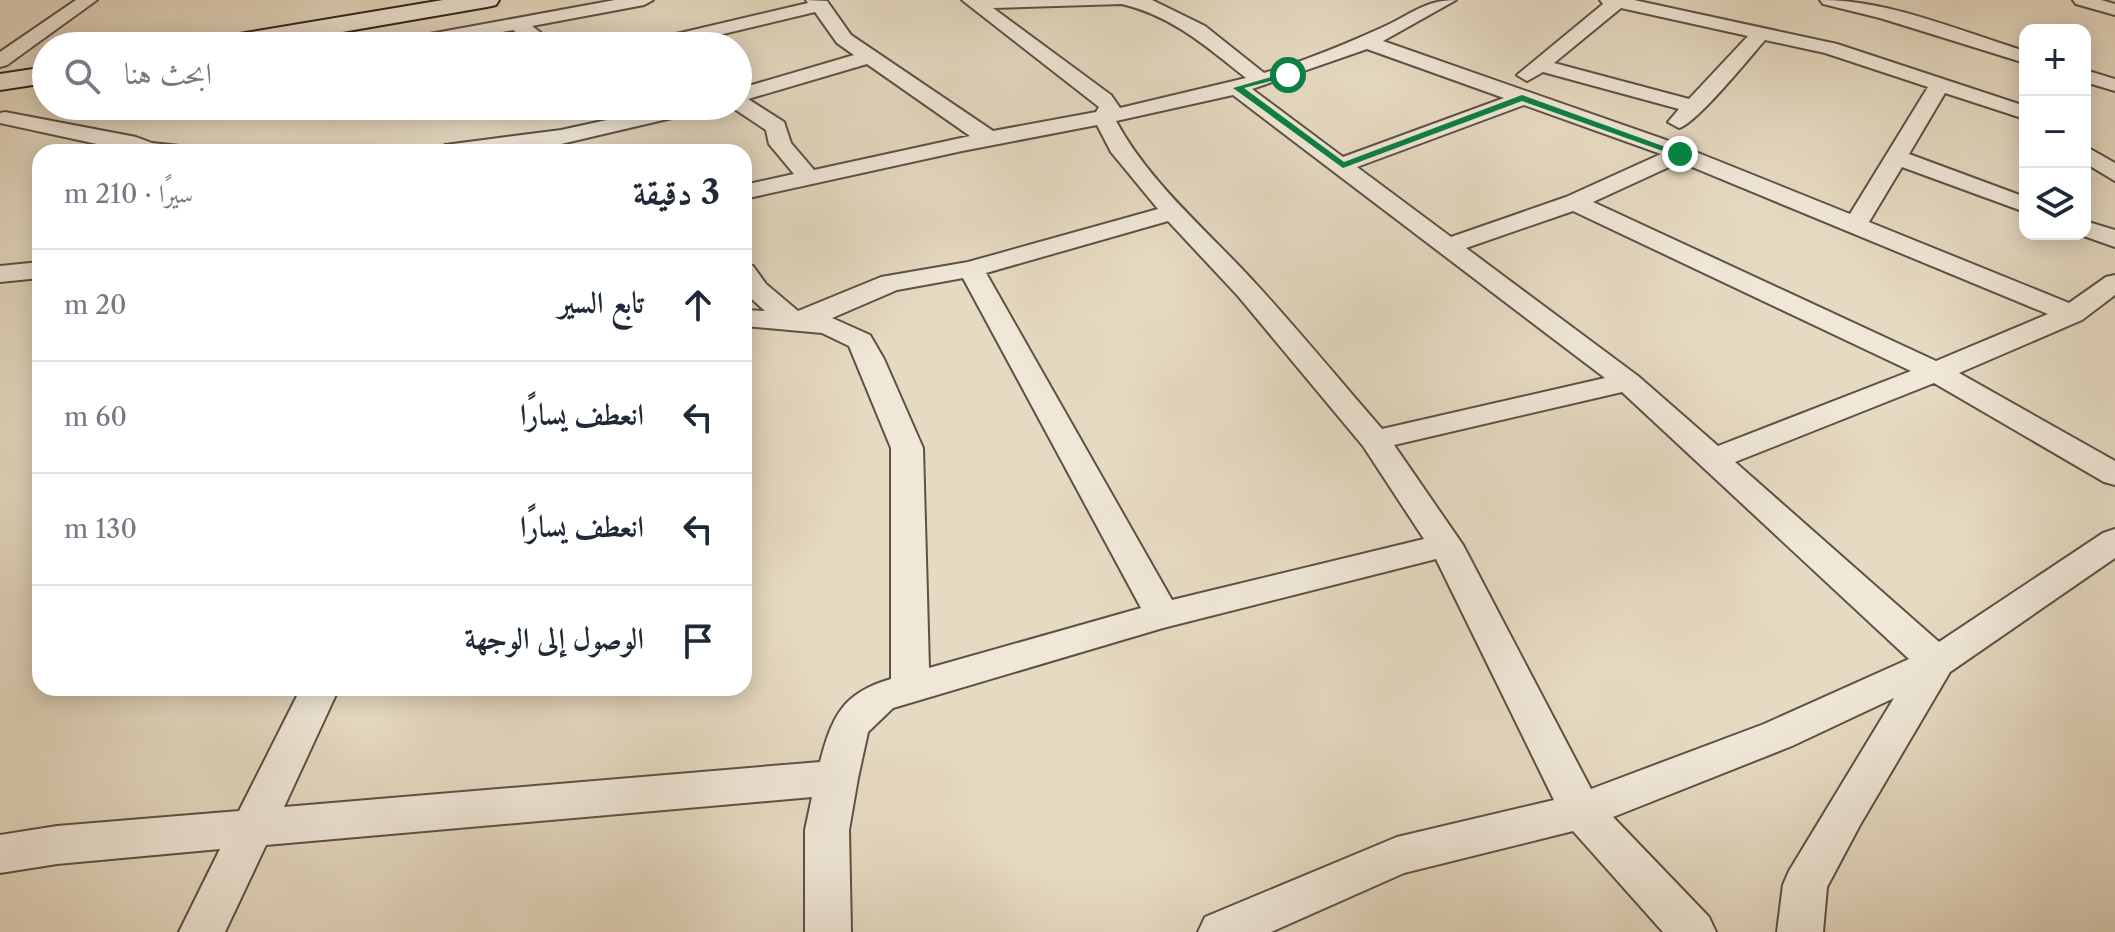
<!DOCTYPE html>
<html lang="ar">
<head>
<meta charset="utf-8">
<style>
	:root { --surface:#fff; --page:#f2f2f3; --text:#1f2937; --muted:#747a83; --line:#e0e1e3 }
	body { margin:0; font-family:"Libre Caslon Text",Amiri,serif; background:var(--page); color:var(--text); direction:rtl }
	.controls { position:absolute; right:24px; top:24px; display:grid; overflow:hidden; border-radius:16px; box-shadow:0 4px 20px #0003 }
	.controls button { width:72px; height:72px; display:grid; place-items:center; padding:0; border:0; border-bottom:2px solid var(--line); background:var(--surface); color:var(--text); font:40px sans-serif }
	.stop { position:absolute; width:24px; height:24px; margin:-18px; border:6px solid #0b8043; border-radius:50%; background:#fff }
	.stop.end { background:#0b8043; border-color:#fff; box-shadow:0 2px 8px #0008 }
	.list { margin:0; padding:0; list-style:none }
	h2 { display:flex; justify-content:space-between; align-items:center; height:104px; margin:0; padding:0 32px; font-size:34px }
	h2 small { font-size:26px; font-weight:400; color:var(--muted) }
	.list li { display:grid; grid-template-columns:52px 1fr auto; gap:24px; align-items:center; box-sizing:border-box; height:112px; padding:0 32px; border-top:2px solid var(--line) }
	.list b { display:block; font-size:30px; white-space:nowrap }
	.list em { font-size:26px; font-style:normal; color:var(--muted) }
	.icon { flex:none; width:44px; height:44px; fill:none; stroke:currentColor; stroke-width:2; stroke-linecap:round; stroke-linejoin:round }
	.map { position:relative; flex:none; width:2115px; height:932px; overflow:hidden; direction:ltr }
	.search { position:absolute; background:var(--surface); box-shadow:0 4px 20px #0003; left:32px; top:32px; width:720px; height:88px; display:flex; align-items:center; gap:20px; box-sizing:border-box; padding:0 28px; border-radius:44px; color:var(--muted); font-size:30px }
	.panel { position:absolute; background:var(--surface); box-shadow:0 4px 20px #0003; left:32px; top:144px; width:720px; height:552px; border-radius:24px; direction:rtl }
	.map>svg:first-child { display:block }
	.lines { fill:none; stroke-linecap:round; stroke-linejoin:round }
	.street-casing { stroke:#5e5145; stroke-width:4 }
	.secondary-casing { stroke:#31231b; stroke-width:4 }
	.street { fill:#efe7d7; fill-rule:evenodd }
	.secondary { fill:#efe7d7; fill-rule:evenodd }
	.route { fill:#0b8043 }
</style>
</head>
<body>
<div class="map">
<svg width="2115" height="932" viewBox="0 0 2115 932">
	<rect width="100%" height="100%" fill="#e6dac2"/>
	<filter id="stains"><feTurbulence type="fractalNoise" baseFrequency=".0025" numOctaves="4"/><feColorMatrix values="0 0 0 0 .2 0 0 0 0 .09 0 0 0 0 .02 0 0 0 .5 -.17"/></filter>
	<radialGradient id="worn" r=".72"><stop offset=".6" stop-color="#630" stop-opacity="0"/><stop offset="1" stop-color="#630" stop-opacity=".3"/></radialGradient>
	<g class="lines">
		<g class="street-casing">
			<path id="street" d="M 76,0 L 97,0 L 7,65 L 0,67 L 0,52 Z
				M 615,0 L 653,0 L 644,5 L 532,26 L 558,46 L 536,46 L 513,30 L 428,46 L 387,46 L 397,40 Z
				M 806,0 L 827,1 L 851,35 L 993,131 L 1096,112 L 1099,107 L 962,0 L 1152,0 L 1205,26 L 1264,73 C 1305,61 1343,45 1381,28 C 1409,16 1424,0 1456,0 L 1383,41 L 1666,140 L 1850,214 L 1928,87 L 1825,53 L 1765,40 C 1750,57 1696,124 1679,128 L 1668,122 L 1679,109 L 1543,72 L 1527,81 L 1517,75 L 1603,4 L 1600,0 L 1634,0 L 1837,44 L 2025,106 L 2025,119 L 1945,93 L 1909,154 L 2025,197 L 2025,212 L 1902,167 L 1869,222 L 2069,303 L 2106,277 L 2115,275 L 2115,295 L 2082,320 L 1959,373 L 2115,461 L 2115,485 L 2104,482 L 1934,383 L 1735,462 L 1939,642 L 2103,533 L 2115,529 L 2115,558 L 1950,672 L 1860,825 L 1827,887 L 1823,932 L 1777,932 L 1783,885 L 1789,871 L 1894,698 L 1792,746 L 1613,817 L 1709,917 L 1716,932 L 1663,932 L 1573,831 L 1404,873 L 1271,932 L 1198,932 L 1205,917 L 1397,837 L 1554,800 L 1436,559 L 1163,628 L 893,708 L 868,732 L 858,778 L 849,830 L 851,932 L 805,932 L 805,830 L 812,797 L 266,845 L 225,932 L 179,932 L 220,849 L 57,864 L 0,873 L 0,835 L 57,826 L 239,811 L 301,688 L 339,688 L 284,807 L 820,762 C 832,717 842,693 891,679 L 891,448 L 849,346 L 822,333 L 744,326 L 744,310 L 765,311 L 744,292 L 744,264 L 753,266 L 766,284 L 798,311 L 881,277 L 968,262 L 1158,209 L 1111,152 L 1097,125 L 962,151 L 744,199 L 744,185 L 794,174 L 769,144 L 766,130 L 730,106 L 738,106 L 738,89 L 854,55 L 837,43 L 815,12 L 673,46 L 639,46 L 642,42 L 808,3 ZM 1122,4 C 1172,16 1206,46 1246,78 L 1120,108 L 1111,95 L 993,8 ZM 1621,8 L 1748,36 L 1689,99 L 1554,63 ZM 1367,49 L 1504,98 L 1343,157 L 1252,89 ZM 867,64 L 970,136 L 814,170 L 791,143 L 784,122 L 748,99 ZM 1233,95 L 1605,378 L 1382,429 C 1340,381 1300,332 1257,285 C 1209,232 1150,184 1116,121 ZM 1524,105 L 1661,154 L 1566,197 L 1451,237 L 1357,167 ZM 1680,162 L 2048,314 L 1936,361 L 1593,202 ZM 1573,211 L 1911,371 L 1718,446 L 1638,376 L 1466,248 ZM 1168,221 L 1238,296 L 1363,446 L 1424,539 L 1172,600 L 986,273 ZM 963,278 L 1141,608 L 929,668 L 923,448 L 884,359 L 870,335 L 832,318 L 897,290 ZM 1622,392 L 1909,659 L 1764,724 L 1591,789 L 1463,545 L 1394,445 Z
				M 1820,0 C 1890,0 1959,31 2025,51 L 2025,63 L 1880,18 L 1823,4 Z
				M 2073,0 L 2101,0 L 2115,4 L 2115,15 L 2076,4 Z
				M 2085,70 L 2115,79 L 2115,91 L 2085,82 Z
				M 671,106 L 710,106 L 706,110 L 561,144 L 497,152 L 434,152 L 445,145 L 561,130 Z
				M 5,112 L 136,137 L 152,143 L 189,147 L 192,152 L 134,152 L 0,123 L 0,113 Z
				M 2085,146 L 2115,163 L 2115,181 L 2085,163 Z
				M 2085,221 L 2115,230 L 2115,247 L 2078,234 L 2085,234 Z
				M 40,262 L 40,278 L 0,282 L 0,266 Z"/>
		</g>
		<g class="secondary-casing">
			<path id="secondary" d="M 443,0 L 499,0 L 496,5 L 487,7 L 261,46 L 202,46 L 206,40 L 215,38 Z
				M 46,67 L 46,83 L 0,90 L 0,74 Z"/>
		</g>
		<use href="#street" class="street"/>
		<use href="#secondary" class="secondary"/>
	</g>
	<path class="route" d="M 1288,72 L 1291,76 L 1244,88 L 1344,162 L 1522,95 L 1685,154 L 1677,156 L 1522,101 L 1343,168 L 1233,88 Z"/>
	<rect width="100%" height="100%" filter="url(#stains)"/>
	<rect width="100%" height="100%" fill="url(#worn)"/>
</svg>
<div class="controls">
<button>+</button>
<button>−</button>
<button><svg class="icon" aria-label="layers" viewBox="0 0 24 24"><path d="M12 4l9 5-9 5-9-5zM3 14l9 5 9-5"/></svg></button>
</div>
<div class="stop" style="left:1288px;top:75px"></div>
<div class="stop end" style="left:1680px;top:154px"></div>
<div class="search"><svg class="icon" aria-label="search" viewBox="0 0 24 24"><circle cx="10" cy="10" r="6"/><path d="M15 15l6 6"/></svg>ابحث هنا</div>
<section class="panel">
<h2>3 دقيقة<small>سيرًا · 210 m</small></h2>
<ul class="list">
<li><svg class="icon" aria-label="ahead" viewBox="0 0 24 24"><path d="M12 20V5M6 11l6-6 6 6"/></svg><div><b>تابع السير</b></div><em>20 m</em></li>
<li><svg class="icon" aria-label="left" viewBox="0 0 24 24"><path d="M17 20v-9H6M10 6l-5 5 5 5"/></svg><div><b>انعطف يسارًا</b></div><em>60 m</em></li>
<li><svg class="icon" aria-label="left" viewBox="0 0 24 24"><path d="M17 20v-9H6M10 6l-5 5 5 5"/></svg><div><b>انعطف يسارًا</b></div><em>130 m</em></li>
<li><svg class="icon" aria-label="arrive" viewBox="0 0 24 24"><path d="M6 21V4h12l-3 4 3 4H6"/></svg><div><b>الوصول إلى الوجهة</b></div></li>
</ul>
</section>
</div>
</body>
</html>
